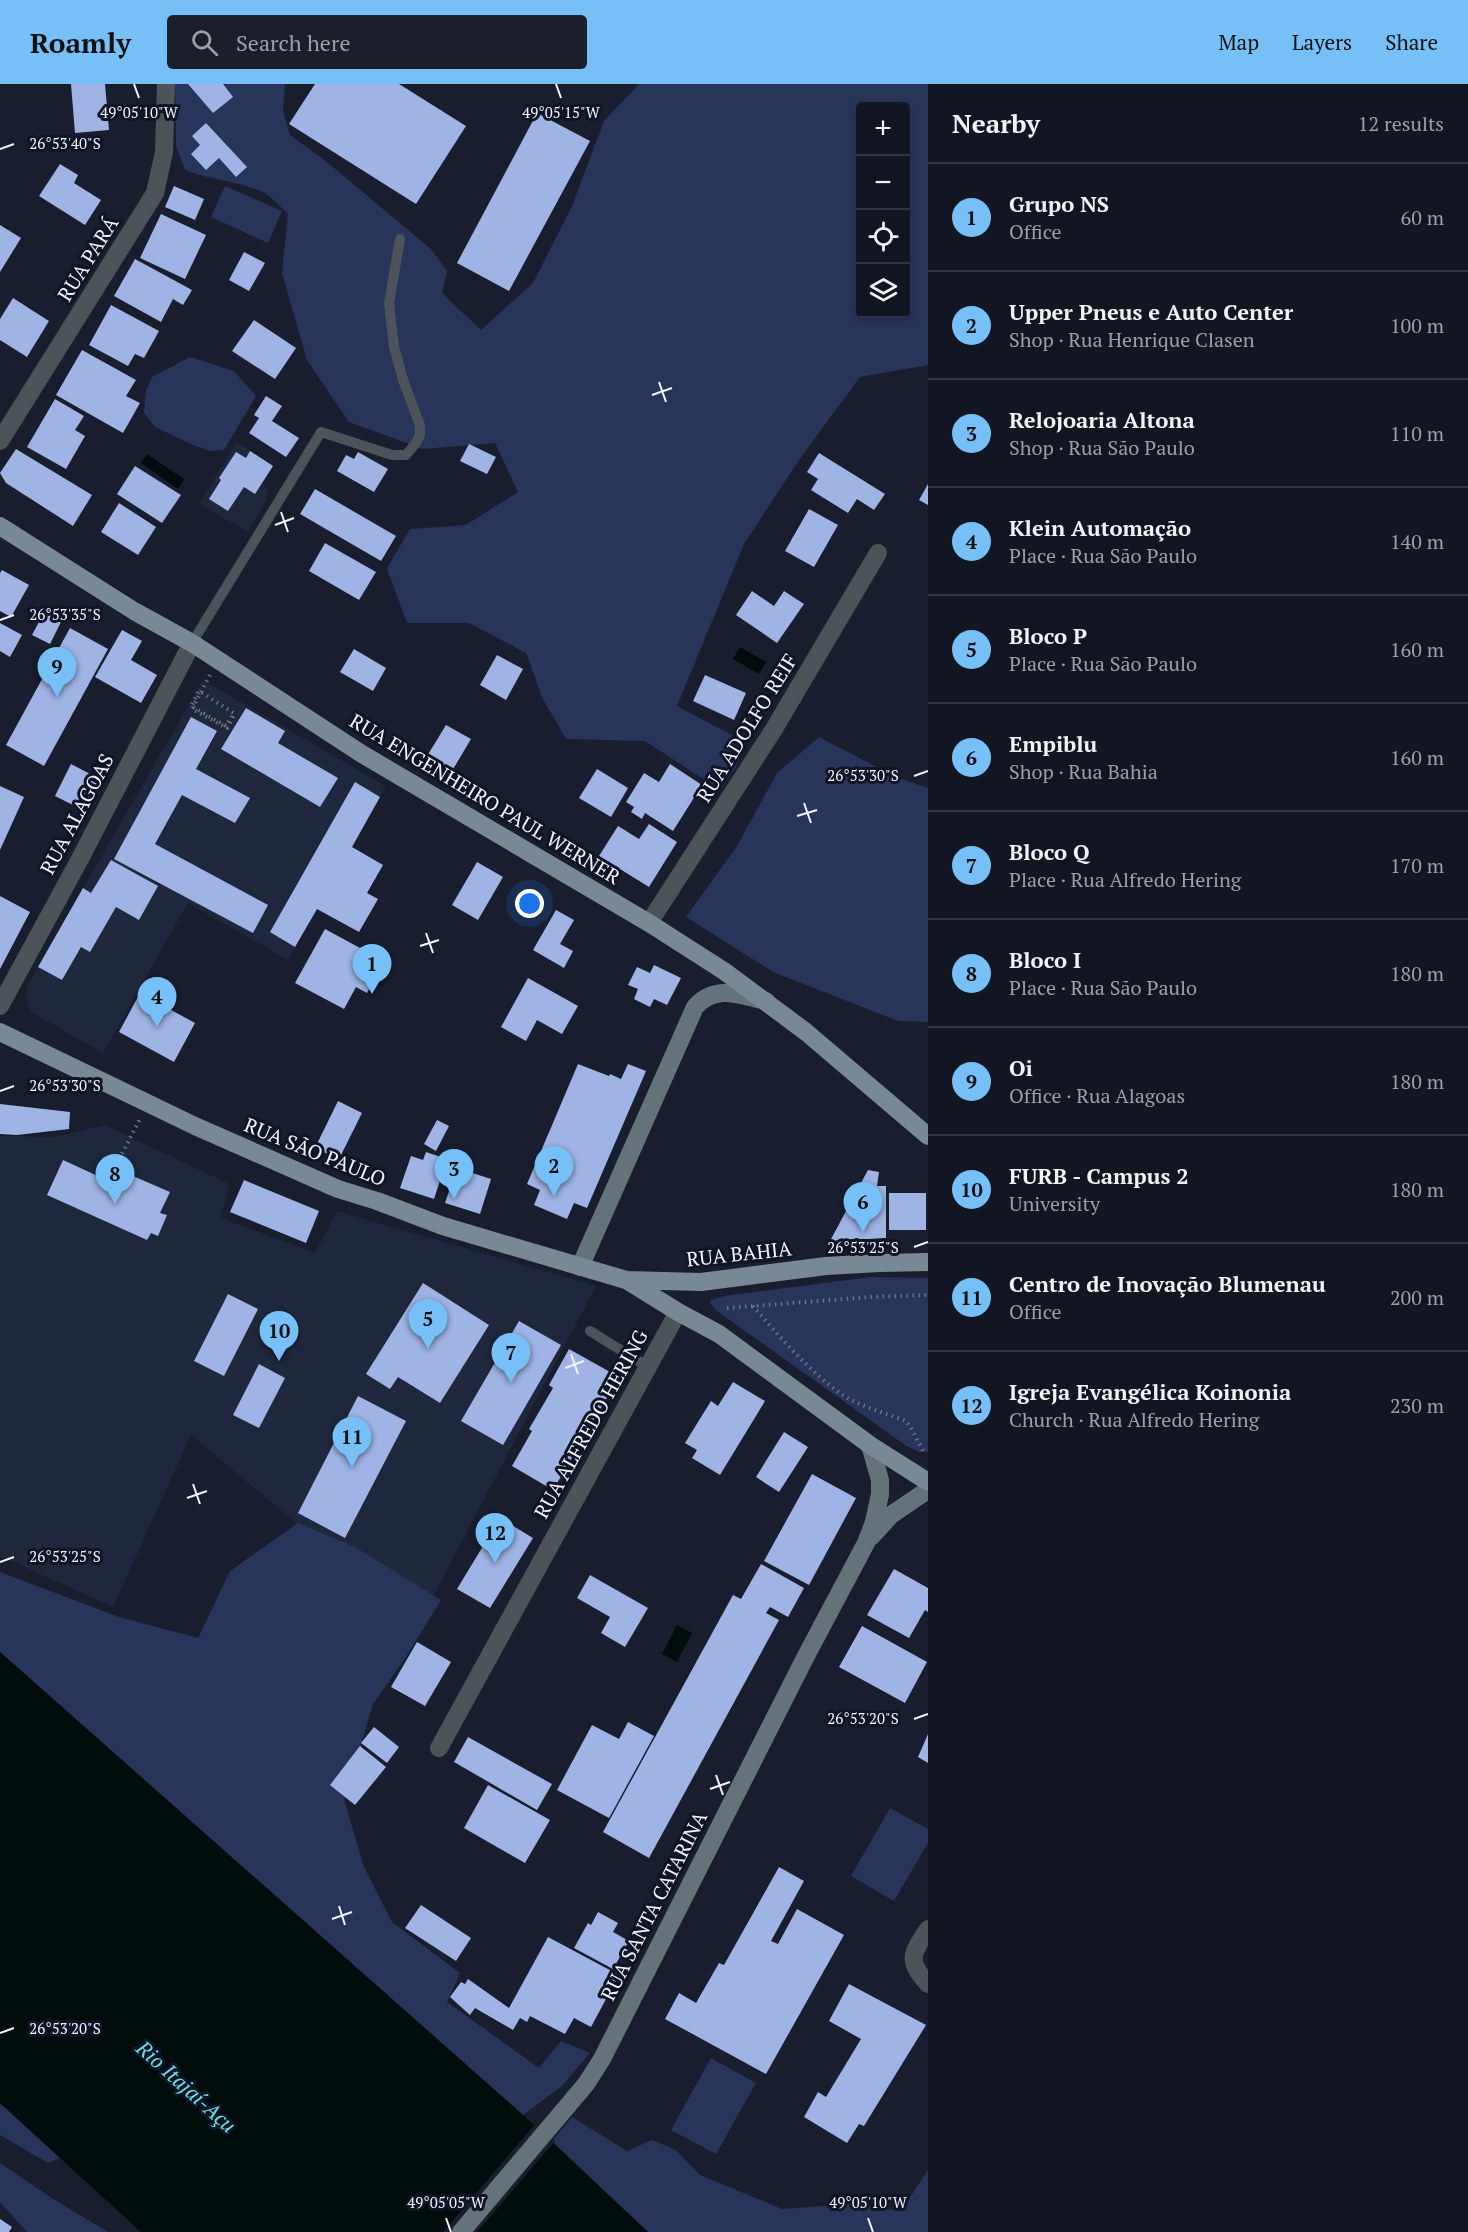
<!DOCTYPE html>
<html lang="en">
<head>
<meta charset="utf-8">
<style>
	:root { --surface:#121622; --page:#1b1f2a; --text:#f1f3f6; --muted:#9c9fa5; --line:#313540; --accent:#76c0f7 }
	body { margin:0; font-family:"PT Serif",serif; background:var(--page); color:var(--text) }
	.controls { position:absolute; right:18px; top:18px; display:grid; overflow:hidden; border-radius:6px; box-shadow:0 3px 9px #0003 }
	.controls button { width:54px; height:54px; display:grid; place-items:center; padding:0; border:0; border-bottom:2px solid var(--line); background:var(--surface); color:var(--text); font:30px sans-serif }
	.you { position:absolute; left:530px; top:820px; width:21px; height:21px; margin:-15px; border:4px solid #fff; border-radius:50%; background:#1a73e8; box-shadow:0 0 0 9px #1a73e833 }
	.badge { display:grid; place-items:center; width:39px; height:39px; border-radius:50%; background:var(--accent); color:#111; font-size:20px; font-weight:700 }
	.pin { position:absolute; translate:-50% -50px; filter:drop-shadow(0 2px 3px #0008) }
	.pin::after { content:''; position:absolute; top:32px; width:21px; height:18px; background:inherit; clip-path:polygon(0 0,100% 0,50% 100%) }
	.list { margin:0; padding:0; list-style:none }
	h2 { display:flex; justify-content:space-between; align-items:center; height:78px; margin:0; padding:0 24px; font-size:26px }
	h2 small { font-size:20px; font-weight:400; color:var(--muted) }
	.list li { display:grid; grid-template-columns:39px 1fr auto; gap:18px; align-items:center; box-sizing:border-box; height:108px; padding:0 24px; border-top:2px solid var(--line) }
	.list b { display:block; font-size:22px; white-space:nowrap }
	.list p { margin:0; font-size:20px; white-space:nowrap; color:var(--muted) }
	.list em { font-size:20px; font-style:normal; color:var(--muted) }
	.icon { flex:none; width:33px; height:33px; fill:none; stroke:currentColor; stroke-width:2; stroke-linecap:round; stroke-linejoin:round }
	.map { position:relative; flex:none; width:928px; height:2148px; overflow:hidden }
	header { display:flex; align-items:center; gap:36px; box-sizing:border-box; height:84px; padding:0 30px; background:var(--accent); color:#111 }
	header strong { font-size:28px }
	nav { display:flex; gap:33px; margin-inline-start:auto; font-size:21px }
	.search { width:420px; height:54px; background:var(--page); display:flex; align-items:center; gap:15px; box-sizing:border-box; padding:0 21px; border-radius:6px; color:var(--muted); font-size:22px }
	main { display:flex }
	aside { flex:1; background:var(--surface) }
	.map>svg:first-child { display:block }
	.built { fill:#1f273c }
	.green { fill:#27355a; fill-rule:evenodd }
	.water { fill:#000b0c }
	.pier { fill:#181e2e }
	.building { fill:#9fb3e5 }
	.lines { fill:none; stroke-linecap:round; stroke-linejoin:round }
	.path { stroke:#6e7381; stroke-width:4; stroke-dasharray:1.5 4.5; stroke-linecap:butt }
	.lane { stroke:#4b5559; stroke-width:10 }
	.street { stroke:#4b5559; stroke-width:18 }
	.secondary { stroke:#64737a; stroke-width:18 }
	.primary { stroke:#778a93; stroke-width:18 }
	.path-bridge { stroke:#6e7381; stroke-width:4; stroke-dasharray:1.5 4.5; stroke-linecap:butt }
	.ticks { fill:none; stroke:#eff4ff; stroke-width:2 }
	.labels { text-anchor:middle; stroke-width:6; stroke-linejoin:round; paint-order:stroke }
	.street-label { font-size:20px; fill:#eff4ff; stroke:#0f1524 }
	.water-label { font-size:21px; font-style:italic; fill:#6bdfe7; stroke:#0f1524 }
	.ticks-label { font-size:15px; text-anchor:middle; fill:#eff4ff; stroke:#0f1524; stroke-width:6; stroke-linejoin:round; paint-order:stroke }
</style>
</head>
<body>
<header>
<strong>Roamly</strong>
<div class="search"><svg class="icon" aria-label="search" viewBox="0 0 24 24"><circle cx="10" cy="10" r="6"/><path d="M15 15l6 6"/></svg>Search here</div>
<nav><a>Map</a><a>Layers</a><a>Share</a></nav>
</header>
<main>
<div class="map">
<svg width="928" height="2148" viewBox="0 0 928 2148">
	<rect width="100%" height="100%" fill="#181e2e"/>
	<path class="built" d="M 237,358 L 273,382 L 263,398 L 268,409 L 267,415 L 248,448 L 199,420 Z
		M 203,596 L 386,702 L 288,876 L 188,819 L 103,969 L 33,929 L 28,923 L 26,909 L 28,900 Z
		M 105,1041 L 229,1100 L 221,1134 L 315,1169 L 337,1127 L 596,1202 L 418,1541 L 191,1351 L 113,1523 L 0,1472 L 0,1052 L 55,1053 Z"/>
	<path class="green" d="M 175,0 L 285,0 L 283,27 L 290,51 L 327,78 L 431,165 L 447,187 L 442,209 L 481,246 L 533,199 L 572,122 L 604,37 L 639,0 L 928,0 L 928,281 L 860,293 L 799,376 L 744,460 L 677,622 L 745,658 L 736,683 L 720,706 L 645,657 L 566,655 L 543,615 L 526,569 L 469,539 L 407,539 L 387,484 L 410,445 L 466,441 L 518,408 L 495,359 L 423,365 L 349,338 L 307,276 L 282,189 L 288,130 C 280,123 272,113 263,108 C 238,97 210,96 185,86 L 176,62 ZM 860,22 L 906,22 L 906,230 L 860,230 Z
		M 225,102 L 282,127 L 268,159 L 211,133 Z
		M 190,273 L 234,287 L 256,312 L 224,366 L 211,367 L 193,361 L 155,343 L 144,329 L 146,307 L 152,293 Z
		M 819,653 L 896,693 L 928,704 L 928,938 L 898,937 L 773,888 L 686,833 L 737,762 L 777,689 Z
		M 871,1193 L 928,1194 L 928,1368 L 919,1368 L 905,1361 L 717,1227 L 710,1219 L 711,1216 L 724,1212 Z
		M 298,1439 L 355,1463 L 441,1516 L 406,1573 L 373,1620 L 344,1716 L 364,1783 L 392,1838 L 460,1889 L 447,1918 L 539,1984 L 561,1957 L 590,1969 L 562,2002 L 523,2031 L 0,1568 L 0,1488 L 119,1533 L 198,1554 L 230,1487 Z
		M 890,1724 L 928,1745 L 928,1759 L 894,1817 L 851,1792 Z
		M 711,1974 L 756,1999 L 716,2070 L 671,2046 Z
		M 0,2019 L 60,2074 L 48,2079 L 0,2051 Z
		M 572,2033 L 627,2067 L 652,2056 L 676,2066 L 700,2091 L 782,2125 L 850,2120 L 901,2127 L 928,2086 L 928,2148 L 648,2148 L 552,2057 Z
		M 0,2079 L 50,2113 L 108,2148 L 27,2148 L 0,2118 Z"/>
	<path class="water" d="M 147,370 L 184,395 L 178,405 L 141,379 Z
		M 740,563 L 766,578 L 759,590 L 733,575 Z
		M 677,1541 L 692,1549 L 677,1578 L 662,1570 Z
		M 0,1568 L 523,2031 L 648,2148 L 141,2148 L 0,2019 Z"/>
	<path class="pier" d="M 536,2039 L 555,2057 L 477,2148 L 443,2148 Z"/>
	<path class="building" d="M 71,0 L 105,0 L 109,46 L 75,49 Z
		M 188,0 L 223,0 L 233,13 L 213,29 Z
		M 315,0 L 399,0 L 466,42 L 416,120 L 289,40 Z
		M 537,29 L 590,57 L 509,207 L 457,179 Z
		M 206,39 L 247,83 L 236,93 L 219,74 L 206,86 L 191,70 L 200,61 L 192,52 Z
		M 60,80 L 78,91 L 74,99 L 101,116 L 85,141 L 39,112 Z
		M 174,102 L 204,115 L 195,136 L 165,123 Z
		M 161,130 L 206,151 L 185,195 L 140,174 Z
		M 0,141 L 21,154 L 0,188 Z
		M 244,168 L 265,179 L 249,207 L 229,196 Z
		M 135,175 L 192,206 L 183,221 L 173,215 L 161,238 L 114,212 Z
		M 13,214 L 49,237 L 27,273 L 0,256 L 0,235 Z
		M 111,221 L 159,247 L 144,274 L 135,270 L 128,282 L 89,261 Z
		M 254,236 L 296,264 L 275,295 L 232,267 Z
		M 82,266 L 136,296 L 126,312 L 140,319 L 123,349 L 56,311 Z
		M 266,312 L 282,322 L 272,337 L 299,354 L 286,373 L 249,349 L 259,334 L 254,331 Z
		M 55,315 L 84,332 L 75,346 L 85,352 L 66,385 L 27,363 Z
		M 469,360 L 496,373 L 487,390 L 460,377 Z
		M 16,365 L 92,411 L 73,442 L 6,399 L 0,389 Z
		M 250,367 L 273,382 L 255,410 L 244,403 L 228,427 L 209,415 L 221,396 L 219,394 L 236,368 L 246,374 Z
		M 358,368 L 388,385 L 374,408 L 337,387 L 346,371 L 354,375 Z
		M 819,369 L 885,410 L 874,426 L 857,415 L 848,429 L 811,406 L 818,395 L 807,388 Z
		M 135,382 L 181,411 L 162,439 L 117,410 Z
		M 928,400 L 928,421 L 919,416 Z
		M 315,405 L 396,452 L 381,477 L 300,430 Z
		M 119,419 L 156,443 L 138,471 L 101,448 Z
		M 809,425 L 838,441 L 814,483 L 785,467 Z
		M 325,459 L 376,488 L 359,516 L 309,487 Z
		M 2,486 L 29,501 L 11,533 L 0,527 L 0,489 Z
		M 752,507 L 774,522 L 784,507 L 804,520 L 777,559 L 736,531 Z
		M 47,523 L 64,532 L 50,560 L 32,551 Z
		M 0,539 L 22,551 L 10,573 L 0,567 Z
		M 70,544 L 108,565 L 44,682 L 6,661 Z
		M 122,546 L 142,557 L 131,576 L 157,591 L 141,619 L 95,593 Z
		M 354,565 L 386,584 L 373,607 L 340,588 Z
		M 497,571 L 523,585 L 506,616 L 480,601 Z
		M 705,591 L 746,609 L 734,636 L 693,617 Z
		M 246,624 L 285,647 L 278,659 L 338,694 L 320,723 L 221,665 Z
		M 191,633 L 217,647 L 196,685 L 250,714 L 235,739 L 182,711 L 155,760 L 268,821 L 253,849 L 114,775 Z
		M 446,641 L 471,655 L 449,692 L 424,677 Z
		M 71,680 L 92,691 L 90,696 L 101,702 L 87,728 L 55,712 Z
		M 670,680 L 702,701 L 673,747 L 645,729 L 642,735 L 631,728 L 634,723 L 626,718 L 644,689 L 659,698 Z
		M 597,685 L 628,704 L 611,733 L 579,714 Z
		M 355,698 L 380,713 L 352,763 L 383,781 L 367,809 L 378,815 L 359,848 L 317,825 L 295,863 L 270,848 Z
		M 0,702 L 24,713 L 0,766 Z
		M 649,740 L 677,758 L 649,803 L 599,772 L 618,742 L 639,755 Z
		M 111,776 L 158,802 L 139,836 L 116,823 L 90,868 L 81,863 L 62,896 L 38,883 L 83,804 L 91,809 Z
		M 477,778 L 503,793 L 478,836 L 452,821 Z
		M 0,812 L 30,828 L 0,885 Z
		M 556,826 L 574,836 L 560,860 L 573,867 L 564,884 L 533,866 Z
		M 325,845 L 384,877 L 367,909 L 356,903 L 344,925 L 295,899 Z
		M 654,881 L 681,894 L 667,921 L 654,915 L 650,923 L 634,915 L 638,905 L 628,901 L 637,883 L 650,889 Z
		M 528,894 L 578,922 L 562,950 L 537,936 L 526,957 L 501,943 Z
		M 140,909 L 195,939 L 174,978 L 119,948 Z
		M 578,980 L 609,992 L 610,990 L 621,995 L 628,980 L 646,987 L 587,1124 L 574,1119 L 567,1135 L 534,1121 L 540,1106 L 527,1100 Z
		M 338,1017 L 362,1029 L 339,1075 L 315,1064 Z
		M 0,1020 L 70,1028 L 69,1045 L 17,1051 L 0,1050 Z
		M 437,1036 L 449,1042 L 436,1067 L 424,1060 Z
		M 426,1068 L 447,1075 L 434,1115 L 400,1104 L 411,1072 L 423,1076 Z
		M 63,1076 L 113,1099 L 119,1086 L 170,1108 L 160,1129 L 167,1131 L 158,1152 L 151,1149 L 147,1156 L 47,1111 Z
		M 457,1084 L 491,1095 L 480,1130 L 445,1119 Z
		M 868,1086 L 879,1088 L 877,1102 L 886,1102 L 886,1154 L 830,1157 Z
		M 244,1096 L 319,1127 L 306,1159 L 230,1128 Z
		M 889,1109 L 926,1109 L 926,1146 L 889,1146 Z
		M 423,1199 L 489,1241 L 440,1319 L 398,1293 L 390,1305 L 366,1290 Z
		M 228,1210 L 258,1225 L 224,1292 L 194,1277 Z
		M 519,1237 L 561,1261 L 503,1361 L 461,1337 Z
		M 569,1265 L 619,1293 L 553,1406 L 512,1382 L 532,1347 L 529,1345 L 553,1304 L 549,1301 Z
		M 259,1280 L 285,1294 L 259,1344 L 233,1331 Z
		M 733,1298 L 765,1317 L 720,1391 L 692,1374 L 697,1366 L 685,1359 L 711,1317 L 718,1322 Z
		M 358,1312 L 406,1337 L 345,1454 L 298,1429 Z
		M 784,1348 L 808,1363 L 779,1408 L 756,1393 Z
		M 812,1390 L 856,1414 L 809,1501 L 764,1477 Z
		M 500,1434 L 533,1454 L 490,1524 L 457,1505 Z
		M 761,1480 L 804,1504 L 788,1533 L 770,1523 L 766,1529 L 779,1536 L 649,1774 L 603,1748 L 733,1511 L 741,1515 Z
		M 894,1485 L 928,1504 L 928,1528 L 925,1526 L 909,1554 L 867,1531 Z
		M 590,1491 L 648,1524 L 625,1563 L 601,1549 L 610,1533 L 577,1514 Z
		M 862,1542 L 927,1578 L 905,1619 L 839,1583 Z
		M 417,1558 L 451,1578 L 425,1622 L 391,1603 Z
		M 628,1638 L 654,1652 L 609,1734 L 557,1706 L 592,1641 L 619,1655 Z
		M 374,1643 L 399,1663 L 387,1679 L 361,1659 Z
		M 928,1650 L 928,1679 L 918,1673 Z
		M 468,1653 L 552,1700 L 537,1726 L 454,1678 Z
		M 360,1662 L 386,1683 L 355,1721 L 330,1701 Z
		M 488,1701 L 550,1736 L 525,1779 L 464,1744 Z
		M 779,1783 L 804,1797 L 771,1857 L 778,1860 L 797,1825 L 844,1851 L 766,1990 L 665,1935 L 679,1909 L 696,1919 L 719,1879 L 724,1881 Z
		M 421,1821 L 471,1854 L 456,1877 L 405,1844 Z
		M 598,1828 L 618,1839 L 613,1848 L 629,1857 L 613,1885 L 574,1864 L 588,1839 L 591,1841 Z
		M 548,1853 L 619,1891 L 591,1943 L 574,1934 L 565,1950 L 530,1932 L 527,1938 L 520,1934 L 513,1946 L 475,1924 L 470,1931 L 450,1913 L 461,1898 L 465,1900 L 468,1895 L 509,1924 Z
		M 849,1900 L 926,1941 L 864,2042 L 859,2040 L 847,2059 L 804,2033 L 818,2008 L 826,2013 L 861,1955 L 829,1937 Z
		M 0,2135 L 12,2143 L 9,2148 L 0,2148 Z"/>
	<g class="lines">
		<path class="path" d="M 210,591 L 192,625 L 227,644 L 235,630
			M 111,1091 L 140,1035
			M 753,1222 C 778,1251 814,1293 846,1313 C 864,1324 886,1329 906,1337 L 910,1342 L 925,1370
			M 727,1224 L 871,1213 L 928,1211"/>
		<path class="lane" d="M 192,559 L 321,348 L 392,371 L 406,371 L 416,359 L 420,351 L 420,341 L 404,299 L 394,263 L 389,219 L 400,155
			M 590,1247 L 648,1283"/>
		<path class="street" d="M 0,357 L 155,109 L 164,68 L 166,0
			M 649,839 L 774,645 L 878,469
			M 0,922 L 81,773 L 192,559
			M 439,1664 L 678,1228
			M 928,1845 C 912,1870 906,1876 928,1900"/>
		<path class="secondary" d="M 580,1183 L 695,923 C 716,900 739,911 766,917
			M 871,1453 L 891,1431 L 928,1406
			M 461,2148 L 586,2000 L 602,1975 L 806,1572 L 866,1459 L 874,1438 L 880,1410 L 880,1396 L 870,1361"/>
		<path class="primary" d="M 0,442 L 134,527 L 192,559 L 362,670 L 649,839 L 724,887 L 806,948 L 928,1052
			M 0,948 L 195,1042 L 338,1105 L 377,1117 L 443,1142 L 626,1196 L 701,1198 L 826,1182 L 879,1179 L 928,1178
			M 628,1197 L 678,1228 L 719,1250 L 870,1361 L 928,1398"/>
		<path class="path-bridge" d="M 232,632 L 226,642 L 191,622 L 199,607 L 235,630"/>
	</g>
	<path class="ticks" d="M 134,0 L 139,14M 556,0 L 561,14M 0,65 L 14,60M 659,298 L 666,318M 652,311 L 672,304M 281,428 L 288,448M 275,441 L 294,434M 0,536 L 14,531M 914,692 L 928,687M 804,719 L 811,739M 797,732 L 817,726M 426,849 L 433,869M 420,862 L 439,856M 0,1007 L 14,1002M 914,1163 L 928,1158M 571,1270 L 578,1290M 565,1284 L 584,1277M 193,1400 L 200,1420M 187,1414 L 207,1407M 0,1478 L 14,1473M 914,1635 L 928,1630M 716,1691 L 723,1711M 710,1705 L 730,1698M 339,1822 L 345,1841M 332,1835 L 352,1828M 0,1949 L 14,1944M 446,2134 L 451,2148M 868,2134 L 873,2148"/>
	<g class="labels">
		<g class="street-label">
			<text transform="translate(88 175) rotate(-58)" y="7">RUA PARÁ</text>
			<text transform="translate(747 644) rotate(-58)" y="7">RUA ADOLFO REIF</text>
			<text transform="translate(485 715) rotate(31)" y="7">RUA ENGENHEIRO PAUL WERNER</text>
			<text transform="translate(77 730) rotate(-62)" y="7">RUA ALAGOAS</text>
			<text transform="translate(315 1068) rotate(22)" y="7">RUA SÃO PAULO</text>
			<text transform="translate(739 1170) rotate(-6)" y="7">RUA BAHIA</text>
			<text transform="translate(591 1340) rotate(-61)" y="7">RUA ALFREDO HERING</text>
			<text transform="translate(654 1822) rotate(-63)" y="7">RUA SANTA CATARINA</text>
		</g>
		<g class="water-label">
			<text transform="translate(186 2003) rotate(42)" y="7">Rio Itajaí-Açu</text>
		</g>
	</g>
	<g class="ticks-label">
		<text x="139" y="34">49°05'10"W</text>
		<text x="561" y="34">49°05'15"W</text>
		<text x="65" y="65">26°53'40"S</text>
		<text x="65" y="536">26°53'35"S</text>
		<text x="863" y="697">26°53'30"S</text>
		<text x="65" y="1007">26°53'30"S</text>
		<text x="863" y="1169">26°53'25"S</text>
		<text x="65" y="1478">26°53'25"S</text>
		<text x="863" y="1640">26°53'20"S</text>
		<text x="65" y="1950">26°53'20"S</text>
		<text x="446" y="2124">49°05'05"W</text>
		<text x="868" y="2124">49°05'10"W</text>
	</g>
</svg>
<div class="controls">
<button>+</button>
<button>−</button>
<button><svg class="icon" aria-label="locate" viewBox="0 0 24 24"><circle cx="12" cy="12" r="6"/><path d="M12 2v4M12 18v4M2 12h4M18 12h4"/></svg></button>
<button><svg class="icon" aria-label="layers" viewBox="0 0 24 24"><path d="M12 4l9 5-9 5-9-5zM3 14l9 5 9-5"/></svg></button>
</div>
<div class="you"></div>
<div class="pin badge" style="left:372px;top:910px">1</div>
<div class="pin badge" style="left:554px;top:1112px">2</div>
<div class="pin badge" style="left:454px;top:1115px">3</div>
<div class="pin badge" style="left:157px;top:943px">4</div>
<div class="pin badge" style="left:428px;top:1265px">5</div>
<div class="pin badge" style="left:863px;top:1148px">6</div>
<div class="pin badge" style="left:511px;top:1299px">7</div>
<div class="pin badge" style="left:115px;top:1120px">8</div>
<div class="pin badge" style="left:57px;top:613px">9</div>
<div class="pin badge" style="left:279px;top:1277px">10</div>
<div class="pin badge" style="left:352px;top:1383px">11</div>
<div class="pin badge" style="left:495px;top:1479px">12</div>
</div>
<aside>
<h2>Nearby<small>12 results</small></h2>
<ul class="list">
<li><span class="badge">1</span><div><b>Grupo NS</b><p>Office</p></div><em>60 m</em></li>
<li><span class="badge">2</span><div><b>Upper Pneus e Auto Center</b><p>Shop · Rua Henrique Clasen</p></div><em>100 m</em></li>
<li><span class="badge">3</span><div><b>Relojoaria Altona</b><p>Shop · Rua São Paulo</p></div><em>110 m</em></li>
<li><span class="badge">4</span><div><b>Klein Automação</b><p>Place · Rua São Paulo</p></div><em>140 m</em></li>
<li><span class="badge">5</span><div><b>Bloco P</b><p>Place · Rua São Paulo</p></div><em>160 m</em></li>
<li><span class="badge">6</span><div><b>Empiblu</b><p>Shop · Rua Bahia</p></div><em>160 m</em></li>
<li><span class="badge">7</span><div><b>Bloco Q</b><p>Place · Rua Alfredo Hering</p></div><em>170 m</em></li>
<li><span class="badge">8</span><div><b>Bloco I</b><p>Place · Rua São Paulo</p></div><em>180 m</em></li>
<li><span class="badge">9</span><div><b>Oi</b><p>Office · Rua Alagoas</p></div><em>180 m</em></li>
<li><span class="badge">10</span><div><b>FURB - Campus 2</b><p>University</p></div><em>180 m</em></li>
<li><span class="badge">11</span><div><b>Centro de Inovação Blumenau</b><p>Office</p></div><em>200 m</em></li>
<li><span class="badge">12</span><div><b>Igreja Evangélica Koinonia</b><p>Church · Rua Alfredo Hering</p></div><em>230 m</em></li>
</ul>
</aside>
</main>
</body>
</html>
